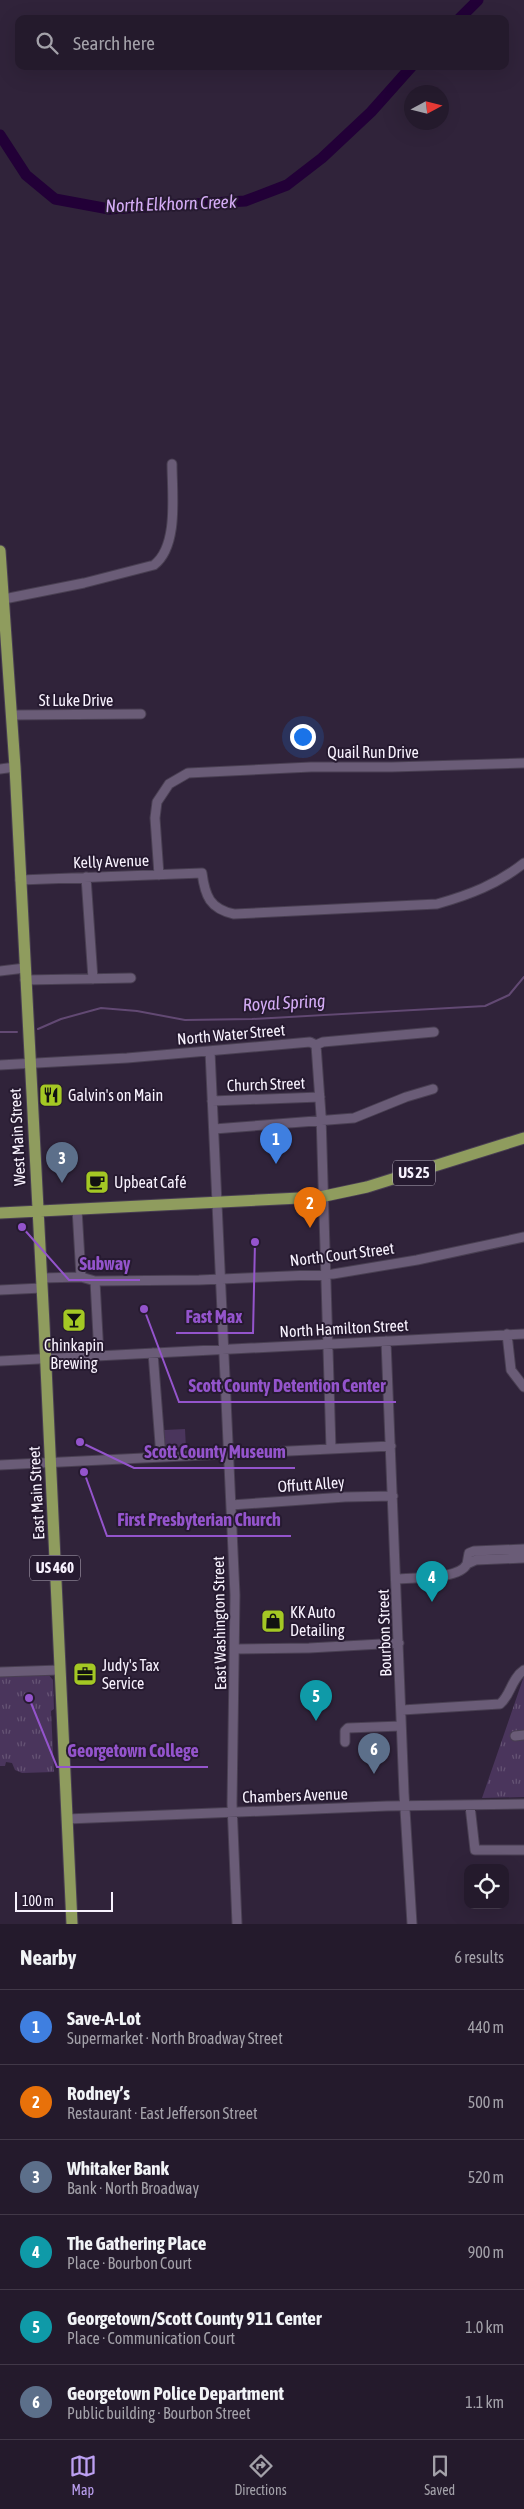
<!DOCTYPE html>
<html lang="en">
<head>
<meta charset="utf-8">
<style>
	:root { --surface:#241a2c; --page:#2c2334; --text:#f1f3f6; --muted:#a3a1a9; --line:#413848; --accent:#bca0f2 }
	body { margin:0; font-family:"Asap Condensed",sans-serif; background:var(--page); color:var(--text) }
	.controls { position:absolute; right:15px; bottom:15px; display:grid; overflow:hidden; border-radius:10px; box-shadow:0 5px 20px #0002 }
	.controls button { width:45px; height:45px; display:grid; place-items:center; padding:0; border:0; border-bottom:1px solid var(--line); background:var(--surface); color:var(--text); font:25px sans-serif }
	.compass { position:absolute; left:404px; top:85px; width:45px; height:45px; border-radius:50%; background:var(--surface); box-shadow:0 5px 20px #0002; rotate:83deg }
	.scale { position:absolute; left:15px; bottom:12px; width:98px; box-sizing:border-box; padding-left:5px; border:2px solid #f8f2fe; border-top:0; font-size:14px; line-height:18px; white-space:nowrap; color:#f8f2fe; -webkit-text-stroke:4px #261a30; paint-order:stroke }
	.you { position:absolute; left:302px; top:736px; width:18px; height:18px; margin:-12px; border:4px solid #fff; border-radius:50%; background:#1a73e8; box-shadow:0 0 0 8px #1a73e833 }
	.badge { display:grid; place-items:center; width:32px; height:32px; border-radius:50%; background:var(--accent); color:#fff; font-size:16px; font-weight:700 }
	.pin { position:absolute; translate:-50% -41px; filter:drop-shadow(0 1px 2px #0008) }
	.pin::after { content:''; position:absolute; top:26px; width:18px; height:15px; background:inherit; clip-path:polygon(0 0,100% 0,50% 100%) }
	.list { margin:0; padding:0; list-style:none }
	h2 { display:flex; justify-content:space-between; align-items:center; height:65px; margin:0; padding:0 20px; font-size:21px }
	h2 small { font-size:16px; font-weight:400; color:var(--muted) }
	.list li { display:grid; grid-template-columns:32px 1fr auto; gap:15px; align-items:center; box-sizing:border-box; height:75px; padding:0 20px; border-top:1px solid var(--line) }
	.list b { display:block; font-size:19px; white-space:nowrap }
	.list p { margin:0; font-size:16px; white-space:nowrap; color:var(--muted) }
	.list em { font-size:16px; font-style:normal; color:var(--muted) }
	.icon { flex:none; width:28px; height:28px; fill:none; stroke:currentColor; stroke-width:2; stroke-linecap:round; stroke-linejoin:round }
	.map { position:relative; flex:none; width:524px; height:1924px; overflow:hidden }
	.search { position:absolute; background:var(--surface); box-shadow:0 5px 20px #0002; left:15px; right:15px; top:15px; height:55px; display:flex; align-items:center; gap:12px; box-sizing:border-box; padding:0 18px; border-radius:10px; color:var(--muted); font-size:19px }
	.sheet { height:515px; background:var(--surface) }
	nav { display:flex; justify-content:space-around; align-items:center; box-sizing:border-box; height:70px; border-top:1px solid var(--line); background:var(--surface); font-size:14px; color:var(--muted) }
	nav a { display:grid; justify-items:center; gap:2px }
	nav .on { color:var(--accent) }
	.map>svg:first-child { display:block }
	.grass { fill:#4a355c }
	.park { fill:url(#park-tufts) }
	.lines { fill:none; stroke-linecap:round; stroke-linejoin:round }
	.stream { stroke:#624973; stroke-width:2 }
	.river { stroke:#220037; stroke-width:11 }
	.minor-casing { stroke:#493f52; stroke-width:11 }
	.major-casing { stroke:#493f52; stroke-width:13 }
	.minor { stroke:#6a5c77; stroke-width:9 }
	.major { stroke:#8f9c5e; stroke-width:11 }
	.labels { text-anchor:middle; stroke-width:4; stroke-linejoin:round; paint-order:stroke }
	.shield { fill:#261a30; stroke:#b9b1c0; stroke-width:1 }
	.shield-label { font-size:15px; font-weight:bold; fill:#f8f2fe }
	.street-label { font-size:16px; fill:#f8f2fe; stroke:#261a30 }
	.poi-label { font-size:16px; fill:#f8f2fe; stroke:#261a30; text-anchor:start }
	.water-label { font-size:18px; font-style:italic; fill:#d5adf6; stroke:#261a30 }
	.leader { fill:none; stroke:#9454cc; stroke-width:2 }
	.callout-dot { fill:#9454cc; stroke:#261a30; stroke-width:2 }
	.callout-label { font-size:18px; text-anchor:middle; font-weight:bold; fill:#9454cc; stroke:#261a30; stroke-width:4; stroke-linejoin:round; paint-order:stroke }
</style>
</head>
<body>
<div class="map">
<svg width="524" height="1924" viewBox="0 0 524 1924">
	<defs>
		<pattern id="park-tufts" width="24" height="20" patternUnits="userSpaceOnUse" patternTransform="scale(1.25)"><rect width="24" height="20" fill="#4a355c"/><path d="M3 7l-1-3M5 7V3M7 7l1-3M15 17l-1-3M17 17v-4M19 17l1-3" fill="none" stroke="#655374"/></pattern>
	</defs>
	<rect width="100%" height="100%" fill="#30233a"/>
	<path class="grass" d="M 185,1429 L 186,1448 L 165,1449 L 164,1430 Z"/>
	<path class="park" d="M 48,1674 L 53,1680 L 54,1709 L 51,1711 L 54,1772 L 22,1773 L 15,1770 L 12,1763 L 6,1762 L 5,1766 L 0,1766 L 0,1676 Z
		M 524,1676 L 524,1797 L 482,1798 Z"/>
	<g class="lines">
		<path class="stream" d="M 38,1029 L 61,1019 L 101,1008 L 137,1011 L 185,1020 L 252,1019 L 485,1006 L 509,995 L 524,977
			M 0,1032 L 17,1032"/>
		<path class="river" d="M 459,19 L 478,0
			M 0,135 L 26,175 L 55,199 L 109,209 L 245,201 L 287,185 L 322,158 L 371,112 L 412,66"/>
		<g class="minor-casing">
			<path id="minor" d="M 4,599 L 84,583 L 154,565 C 179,546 172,493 172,464
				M 12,715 L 141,714
				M 0,769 L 15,767
				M 159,875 L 155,818 L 157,802 L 169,784 L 188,773 L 311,767 L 392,767 L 524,763
				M 86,877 L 93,979
				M 20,880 L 202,873 C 205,896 210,909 234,914 L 437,904 C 469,895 498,884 524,863
				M 0,971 L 25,968
				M 25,980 L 131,978
				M 316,1045 L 321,1115 L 331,1449
				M 210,1051 L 235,1595 L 232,1804 L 237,1924
				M 0,1065 L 127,1058 L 310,1042 L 316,1045 L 323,1042 L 434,1032
				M 212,1101 L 320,1097
				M 214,1129 L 354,1118 L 406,1097 L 433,1089
				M 77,1209 L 81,1277
				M 42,1278 L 81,1277 L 95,1281 L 199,1280 L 333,1274 L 417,1260 L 524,1237
				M 95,1281 L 99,1355
				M 0,1290 L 42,1288
				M 507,1334 L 511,1370 L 524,1387
				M 386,1341 L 404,1793 L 412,1924
				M 153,1353 L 161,1457
				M 0,1361 L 524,1334
				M 0,1465 L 391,1446
				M 231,1505 L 345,1497 L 393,1496
				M 524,1549 L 474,1551 L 469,1553 L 467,1564 L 476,1560 L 524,1558
				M 396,1579 C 414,1577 459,1580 467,1564
				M 236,1649 L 309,1648 L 399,1643
				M 0,1672 L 60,1670
				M 402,1710 L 500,1704 C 511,1695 511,1679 524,1670
				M 515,1736 L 524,1735
				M 345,1742 L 345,1731 L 348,1728 L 401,1726
				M 470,1806 L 475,1850 L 524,1850
				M 67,1819 L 387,1806 L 524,1804"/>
		</g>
		<g class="major-casing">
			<path id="major" d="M 0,551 L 15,767 L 44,1324 L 72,1924
				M 0,1213 L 320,1197 L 367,1187 L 524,1138"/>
		</g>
		<use href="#minor" class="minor"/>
		<use href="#major" class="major"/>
	</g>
	<defs>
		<g id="restaurant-square" transform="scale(1.25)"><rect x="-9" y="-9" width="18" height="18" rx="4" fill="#a4c824" stroke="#261a30"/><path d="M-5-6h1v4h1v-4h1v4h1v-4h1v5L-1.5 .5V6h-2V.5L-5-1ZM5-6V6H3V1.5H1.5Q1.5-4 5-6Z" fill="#111"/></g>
		<g id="cafe-square" transform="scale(1.25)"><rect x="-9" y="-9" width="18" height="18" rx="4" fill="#a4c824" stroke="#261a30"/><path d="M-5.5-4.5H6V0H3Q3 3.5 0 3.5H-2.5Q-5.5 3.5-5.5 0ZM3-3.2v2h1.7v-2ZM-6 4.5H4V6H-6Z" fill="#111"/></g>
		<g id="bar-square" transform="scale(1.25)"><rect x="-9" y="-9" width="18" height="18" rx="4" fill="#a4c824" stroke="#261a30"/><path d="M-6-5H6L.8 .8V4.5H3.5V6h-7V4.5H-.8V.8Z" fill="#111"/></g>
		<g id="shop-square" transform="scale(1.25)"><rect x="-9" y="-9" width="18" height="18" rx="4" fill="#a4c824" stroke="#261a30"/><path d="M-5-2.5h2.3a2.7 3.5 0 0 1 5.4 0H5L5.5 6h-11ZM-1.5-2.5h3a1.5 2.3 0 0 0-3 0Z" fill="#111"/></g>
		<g id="office-square" transform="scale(1.25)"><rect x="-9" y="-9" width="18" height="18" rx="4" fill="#a4c824" stroke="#261a30"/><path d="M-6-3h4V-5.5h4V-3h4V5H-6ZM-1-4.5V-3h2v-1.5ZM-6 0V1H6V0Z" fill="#111"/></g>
	</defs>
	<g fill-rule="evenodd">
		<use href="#restaurant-square" x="51" y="1095"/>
		<use href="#cafe-square" x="97" y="1182"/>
		<use href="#bar-square" x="74" y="1320"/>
		<use href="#shop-square" x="273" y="1621"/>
		<use href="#office-square" x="85" y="1674"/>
	</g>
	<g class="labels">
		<g class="shield">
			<rect x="393" y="1160.5" width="42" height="25" rx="4"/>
			<rect x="30" y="1555.5" width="50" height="25" rx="4"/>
		</g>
		<g class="shield-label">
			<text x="414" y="1178">US 25</text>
			<text x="55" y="1573">US 460</text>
		</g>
		<g class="street-label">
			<text x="76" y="706">St Luke Drive</text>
			<text x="373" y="758">Quail Run Drive</text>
			<text transform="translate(111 861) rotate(-2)" y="6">Kelly Avenue</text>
			<text transform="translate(231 1034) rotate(-5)" y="6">North Water Street</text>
			<text transform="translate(266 1084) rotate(-2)" y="6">Church Street</text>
			<text transform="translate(17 1137) rotate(-93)" y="6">West Main Street</text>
			<text transform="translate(342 1254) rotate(-7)" y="6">North Court Street</text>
			<text transform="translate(344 1328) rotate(-3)" y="6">North Hamilton Street</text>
			<text transform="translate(311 1484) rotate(-4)" y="6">Offutt Alley</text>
			<text transform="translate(36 1493) rotate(-93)" y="6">East Main Street</text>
			<text transform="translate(219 1623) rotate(-91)" y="6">East Washington Street</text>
			<text transform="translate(384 1633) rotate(-92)" y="6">Bourbon Street</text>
			<text transform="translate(295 1795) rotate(-2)" y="6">Chambers Avenue</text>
		</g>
		<g class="poi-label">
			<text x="68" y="1101">Galvin's on Main</text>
			<text x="114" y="1188">Upbeat Café</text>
			<text x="74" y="1351" text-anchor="middle">Chinkapin<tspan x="74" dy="18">Brewing</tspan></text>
			<text x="290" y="1618">KK Auto<tspan x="290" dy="18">Detailing</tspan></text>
			<text x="102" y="1671">Judy's Tax<tspan x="102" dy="18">Service</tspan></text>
		</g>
		<g class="water-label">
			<text transform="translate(171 204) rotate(-2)" y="6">North Elkhorn Creek</text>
			<text transform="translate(284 1003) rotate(-3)" y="6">Royal Spring</text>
		</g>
	</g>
	<path class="leader" d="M22 1227L69 1280H140M255 1242L253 1333H176M144 1309L179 1402H396M80 1442L134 1468H295M84 1472L107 1536H291M29 1698L57 1767H208"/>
	<g class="callout-dot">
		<circle cx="22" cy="1227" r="5"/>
		<circle cx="255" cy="1242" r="5"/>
		<circle cx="144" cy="1309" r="5"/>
		<circle cx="80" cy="1442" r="5"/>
		<circle cx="84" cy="1472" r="5"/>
		<circle cx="29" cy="1698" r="5"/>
	</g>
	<g class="callout-label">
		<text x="105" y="1270">Subway</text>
		<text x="214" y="1323">Fast Max</text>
		<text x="287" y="1392">Scott County Detention Center</text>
		<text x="215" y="1458">Scott County Museum</text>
		<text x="199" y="1526">First Presbyterian Church</text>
		<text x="133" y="1757">Georgetown College</text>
	</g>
</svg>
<div class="controls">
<button><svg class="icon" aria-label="locate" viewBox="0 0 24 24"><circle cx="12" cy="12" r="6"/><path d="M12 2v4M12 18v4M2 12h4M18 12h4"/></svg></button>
</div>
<svg class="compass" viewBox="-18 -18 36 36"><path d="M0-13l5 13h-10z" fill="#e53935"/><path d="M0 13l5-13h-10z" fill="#a3a1a9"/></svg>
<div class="scale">100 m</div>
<div class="you"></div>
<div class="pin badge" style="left:276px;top:1164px;background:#3f7fe0">1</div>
<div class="pin badge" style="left:310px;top:1228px;background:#e8710a">2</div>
<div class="pin badge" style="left:62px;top:1183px;background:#5c6f8a">3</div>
<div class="pin badge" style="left:432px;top:1602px;background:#0f9aa8">4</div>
<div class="pin badge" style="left:316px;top:1721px;background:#0f9aa8">5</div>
<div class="pin badge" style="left:374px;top:1774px;background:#5c6f8a">6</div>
<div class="search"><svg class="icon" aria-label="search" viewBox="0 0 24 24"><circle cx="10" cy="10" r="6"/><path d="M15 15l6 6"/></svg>Search here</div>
</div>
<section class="sheet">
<h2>Nearby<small>6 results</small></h2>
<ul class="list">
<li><span class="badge" style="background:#3f7fe0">1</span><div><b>Save-A-Lot</b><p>Supermarket · North Broadway Street</p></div><em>440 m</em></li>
<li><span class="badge" style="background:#e8710a">2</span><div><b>Rodney’s</b><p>Restaurant · East Jefferson Street</p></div><em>500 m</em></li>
<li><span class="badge" style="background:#5c6f8a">3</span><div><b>Whitaker Bank</b><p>Bank · North Broadway</p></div><em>520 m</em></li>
<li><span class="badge" style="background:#0f9aa8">4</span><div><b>The Gathering Place</b><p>Place · Bourbon Court</p></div><em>900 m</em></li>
<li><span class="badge" style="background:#0f9aa8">5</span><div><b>Georgetown/Scott County 911 Center</b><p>Place · Communication Court</p></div><em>1.0 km</em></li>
<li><span class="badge" style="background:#5c6f8a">6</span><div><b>Georgetown Police Department</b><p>Public building · Bourbon Street</p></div><em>1.1 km</em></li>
</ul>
</section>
<nav>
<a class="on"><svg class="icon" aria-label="map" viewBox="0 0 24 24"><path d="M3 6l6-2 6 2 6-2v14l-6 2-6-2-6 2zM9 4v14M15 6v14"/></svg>Map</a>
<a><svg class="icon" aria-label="directions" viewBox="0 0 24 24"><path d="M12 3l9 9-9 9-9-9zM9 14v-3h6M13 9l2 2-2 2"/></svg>Directions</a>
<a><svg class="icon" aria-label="saved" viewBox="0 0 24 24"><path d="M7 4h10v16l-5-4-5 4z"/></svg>Saved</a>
</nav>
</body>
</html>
